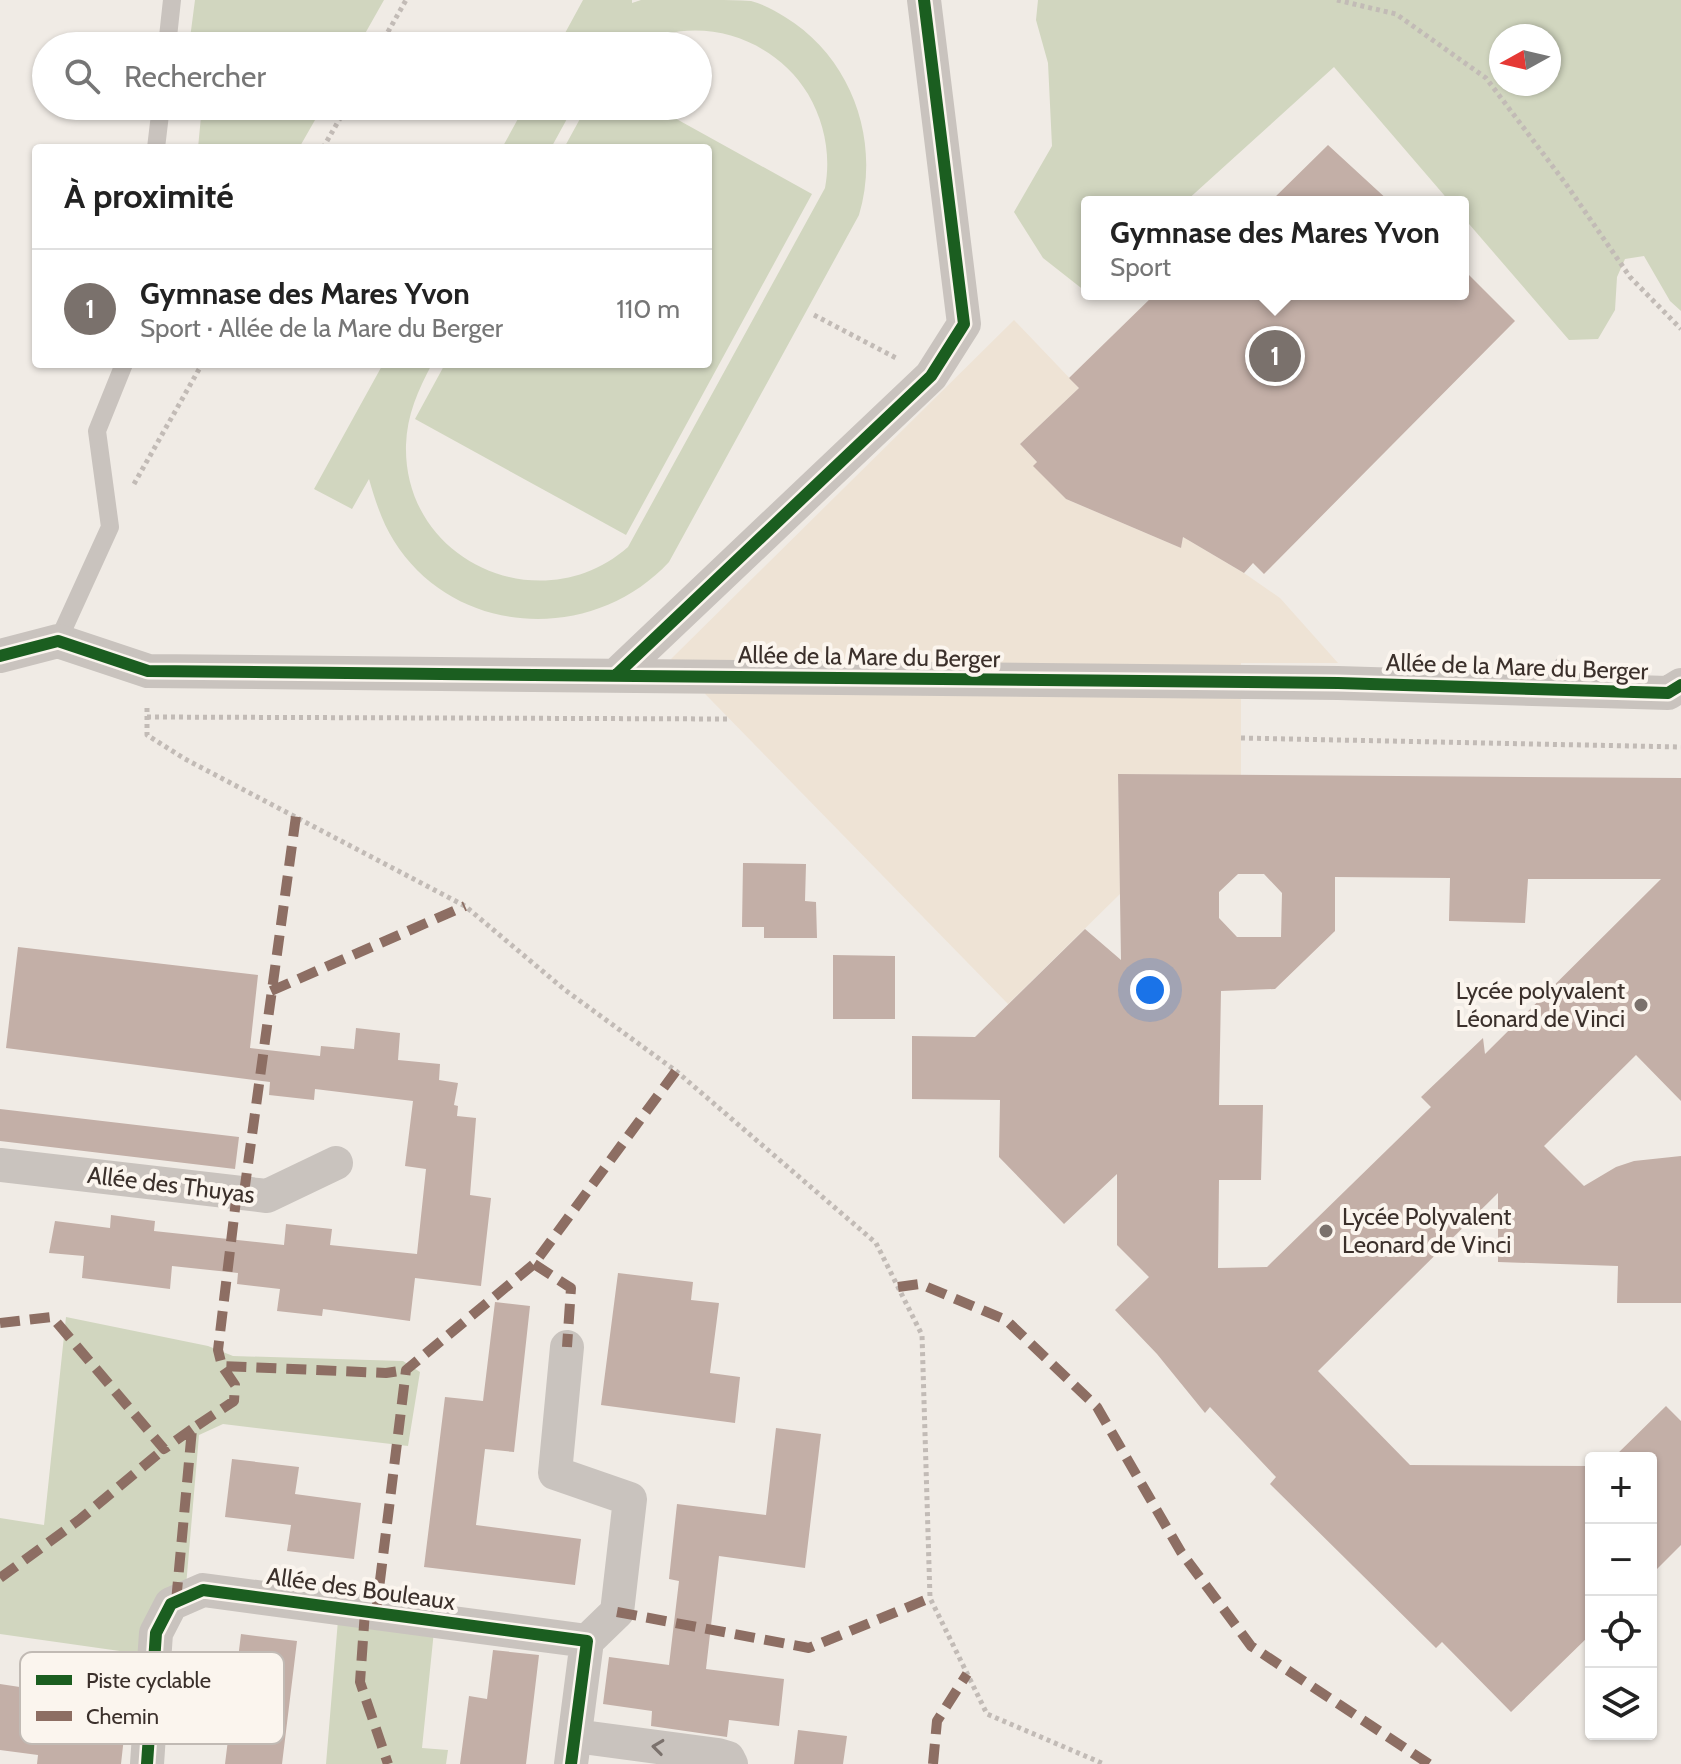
<!DOCTYPE html>
<html lang="fr">
<head>
<meta charset="utf-8">
<style>
	:root { --surface:#fff; --page:#f6f6f6; --text:#222; --muted:#767676; --line:#e0e0e0; --accent:#7a716c }
	body { margin:0; font-family:Cabin,sans-serif; background:var(--page); color:var(--text) }
	.controls { position:absolute; right:24px; bottom:24px; display:grid; overflow:hidden; border-radius:8px; box-shadow:0 2px 6px #0004 }
	.controls button { width:72px; height:72px; display:grid; place-items:center; padding:0; border:0; border-bottom:2px solid var(--line); background:var(--surface); color:var(--text); font:40px sans-serif }
	.compass { position:absolute; left:1489px; top:24px; width:72px; height:72px; border-radius:50%; background:var(--surface); box-shadow:0 2px 6px #0004; rotate:262deg }
	.you { position:absolute; left:1150px; top:990px; width:28px; height:28px; margin:-20px; border:6px solid #fff; border-radius:50%; background:#1a73e8; box-shadow:0 0 0 12px #1a73e833 }
	.badge { display:grid; place-items:center; width:52px; height:52px; border-radius:50%; background:var(--accent); color:#fff; font-size:26px; font-weight:700 }
	.pin { position:absolute; translate:-50% -50%; border:4px solid #fff; box-shadow:0 2px 8px #0006 }
	.popup { position:absolute; left:1081px; top:196px; width:388px; height:104px; box-sizing:border-box; display:grid; place-content:center; border-radius:8px; background:var(--surface); filter:drop-shadow(0 2px 6px #0005); font-size:26px; white-space:nowrap; color:var(--muted) }
	.popup b { font-size:30px; color:var(--text) }
	.popup::after { content:''; position:absolute; left:50%; top:100%; margin-left:-16px; border:16px solid transparent; border-top-color:var(--surface) }
	.list { margin:0; padding:0; list-style:none }
	h2 { display:flex; justify-content:space-between; align-items:center; height:104px; margin:0; padding:0 32px; font-size:34px }
	h2 small { font-size:26px; font-weight:400; color:var(--muted) }
	.list li { display:grid; grid-template-columns:52px 1fr auto; gap:24px; align-items:center; box-sizing:border-box; height:120px; padding:0 32px; border-top:2px solid var(--line) }
	.list b { display:block; font-size:30px; white-space:nowrap }
	.list p { margin:0; font-size:26px; white-space:nowrap; color:var(--muted) }
	.list em { font-size:26px; font-style:normal; color:var(--muted) }
	.icon { flex:none; width:44px; height:44px; fill:none; stroke:currentColor; stroke-width:2; stroke-linecap:round; stroke-linejoin:round }
	.map { position:relative; flex:none; width:1681px; height:1764px; overflow:hidden }
	.search { position:absolute; background:var(--surface); box-shadow:0 2px 6px #0004; left:32px; top:32px; width:680px; height:88px; display:flex; align-items:center; gap:20px; box-sizing:border-box; padding:0 28px; border-radius:44px; color:var(--muted); font-size:30px }
	.panel { position:absolute; background:var(--surface); box-shadow:0 2px 6px #0004; left:32px; top:144px; width:680px; height:224px; border-radius:8px }
	.map>svg:first-child { display:block }
	.green { fill:#d1d6bf; fill-rule:evenodd }
	.plaza { fill:#eee3d5 }
	.building { fill:#c3afa7; fill-rule:evenodd }
	.lines { fill:none; stroke-linecap:round; stroke-linejoin:round }
	.path { stroke:#c2bbb6; stroke-width:5; stroke-dasharray:4 4; stroke-linecap:butt }
	.lane { stroke:#c9c3be; stroke-width:18 }
	.street { stroke:#c9c3be; stroke-width:34 }
	.quiet { stroke:#8d6e63; stroke-width:10; stroke-dasharray:20 10; stroke-linecap:butt }
	.cycleway-casing { stroke:#fbf5ee; stroke-width:17 }
	.cycleway { stroke:#1b5e20; stroke-width:12 }
	.oneway { stroke:#7b726d }
	.poi-dot { fill:#7a716c; stroke:#fbf5ee; stroke-width:3 }
	.labels { text-anchor:middle; stroke-width:8; stroke-linejoin:round; paint-order:stroke }
	.street-label { font-size:24px; fill:#3b302b; stroke:#fbf5ee }
	.poi-label { font-size:24px; fill:#3b302b; stroke:#fbf5ee; text-anchor:end }
	.key { fill:#fbf5ee; stroke:#c1bab4; stroke-width:2 }
	.key-label { font-size:22px; fill:#3b302b }
</style>
</head>
<body>
<div class="map">
<svg width="1681" height="1764" viewBox="0 0 1681 1764">
	<rect width="100%" height="100%" fill="#f0ebe5"/>
	<path class="green" d="M 195,0 L 384,0 L 358,46 L 189,46 Z
		M 583,0 L 632,0 L 632,3 L 641,0 C 665,0 690,0 715,0 C 726,0 740,0 751,1 C 763,4 775,11 785,17 C 852,58 881,141 859,215 L 669,562 C 593,644 455,638 394,541 C 382,522 375,500 369,479 L 352,509 L 314,489 L 383,364 L 432,364 C 418,390 407,415 406,445 C 403,562 542,623 628,547 L 825,188 C 831,156 825,123 808,94 C 779,46 720,21 666,34 C 654,36 643,44 631,46 C 611,50 580,46 558,46 Z
		M 1038,0 L 1681,0 L 1681,311 L 1670,301 L 1644,256 L 1625,259 L 1617,277 L 1615,310 L 1598,339 L 1569,340 L 1463,217 L 1463,202 L 1450,202 L 1334,67 L 1185,202 L 1087,202 L 1085,291 L 1043,258 L 1014,212 L 1052,146 L 1048,63 L 1036,20 ZM 1549,36 L 1549,84 L 1501,84 L 1501,36 Z
		M 202,106 L 323,106 L 299,148 L 198,148 Z
		M 525,106 L 574,106 L 551,148 L 502,148 Z
		M 587,106 L 653,106 L 812,194 L 626,535 L 415,419 L 445,364 L 708,364 L 708,148 L 564,148 Z
		M 66,1317 L 208,1346 L 233,1356 L 403,1361 L 420,1372 L 408,1446 L 223,1424 L 199,1435 L 185,1598 L 155,1656 L 0,1634 L 0,1518 L 44,1525 Z
		M 339,1608 L 435,1621 L 422,1748 L 448,1750 L 446,1764 L 326,1764 Z"/>
	<path class="plaza" d="M 1014,320 L 1079,388 L 1020,444 L 1037,462 L 1034,466 L 1066,499 L 1181,548 L 1183,537 L 1244,573 L 1280,598 L 1338,663 L 1241,663 L 1241,775 L 1118,774 L 1120,894 L 1008,1004 L 671,659 Z"/>
	<path class="building" d="M 1328,145 L 1390,202 L 1270,202 Z
		M 1463,269 L 1515,321 L 1264,574 L 1253,563 L 1244,573 L 1183,537 L 1181,548 L 1066,499 L 1033,466 L 1037,462 L 1020,444 L 1079,388 L 1069,378 L 1155,294 L 1463,294 Z
		M 1118,774 L 1681,778 L 1681,1101 L 1636,1055 L 1544,1146 L 1584,1186 L 1616,1167 L 1634,1161 L 1681,1156 L 1681,1303 L 1617,1303 L 1618,1266 L 1498,1262 L 1498,1193 L 1318,1371 L 1410,1465 L 1591,1466 L 1591,1634 L 1511,1712 L 1442,1642 L 1436,1648 L 1270,1484 L 1276,1477 L 1210,1407 L 1205,1413 L 1157,1354 L 1115,1310 L 1149,1277 L 1117,1245 L 1117,1174 L 1064,1224 L 999,1157 L 1000,1100 L 912,1099 L 912,1036 L 975,1037 L 1085,929 L 1121,960 ZM 1238,874 L 1264,874 L 1282,893 L 1281,937 L 1237,937 L 1219,918 L 1219,892 ZM 1335,877 L 1450,878 L 1449,921 L 1525,923 L 1528,879 L 1661,879 L 1485,1054 L 1483,1038 L 1421,1097 L 1431,1107 L 1267,1267 L 1218,1268 L 1219,1180 L 1261,1180 L 1263,1105 L 1219,1105 L 1221,991 L 1275,989 L 1335,931 Z
		M 743,863 L 806,864 L 805,901 L 816,902 L 817,938 L 764,938 L 764,927 L 742,927 Z
		M 18,947 L 258,975 L 250,1048 L 320,1056 L 321,1046 L 354,1049 L 356,1028 L 400,1033 L 398,1060 L 440,1064 L 439,1080 L 458,1083 L 454,1105 L 458,1106 L 457,1116 L 476,1118 L 470,1195 L 491,1198 L 481,1286 L 415,1278 L 410,1321 L 323,1309 L 322,1316 L 277,1311 L 280,1289 L 237,1284 L 238,1273 L 172,1266 L 170,1289 L 82,1278 L 84,1256 L 49,1253 L 55,1221 L 110,1228 L 111,1215 L 155,1221 L 154,1231 L 284,1245 L 286,1224 L 332,1229 L 330,1245 L 417,1254 L 426,1169 L 405,1166 L 413,1101 L 315,1089 L 314,1100 L 269,1095 L 270,1082 L 6,1048 Z
		M 833,955 L 895,956 L 895,1019 L 833,1019 Z
		M 0,1109 L 239,1137 L 235,1169 L 0,1141 Z
		M 618,1273 L 693,1282 L 691,1300 L 719,1303 L 710,1373 L 740,1377 L 735,1423 L 601,1405 Z
		M 495,1302 L 530,1306 L 514,1452 L 485,1449 L 476,1525 L 581,1539 L 575,1585 L 424,1567 L 445,1397 L 483,1401 Z
		M 1666,1406 L 1681,1421 L 1681,1545 L 1651,1575 L 1651,1458 L 1613,1458 Z
		M 776,1428 L 821,1434 L 805,1568 L 719,1556 L 706,1669 L 784,1679 L 779,1726 L 729,1720 L 727,1737 L 651,1726 L 652,1711 L 603,1704 L 609,1657 L 669,1665 L 679,1581 L 669,1579 L 677,1504 L 766,1515 Z
		M 232,1459 L 299,1467 L 295,1494 L 361,1503 L 354,1559 L 287,1551 L 291,1525 L 225,1517 Z
		M 241,1634 L 297,1641 L 282,1764 L 225,1764 Z
		M 493,1650 L 539,1655 L 526,1764 L 460,1764 L 469,1696 L 487,1699 Z
		M 0,1684 L 46,1691 L 43,1717 L 125,1728 L 121,1764 L 37,1764 L 38,1755 L 0,1750 Z
		M 798,1730 L 847,1736 L 843,1764 L 794,1764 Z"/>
	<g class="lines">
		<path class="path" d="M 1337,0 L 1396,14 L 1486,78 L 1566,184 L 1630,277 L 1681,329
			M 380,46 L 406,0
			M 323,148 L 347,106
			M 814,315 L 898,359
			M 134,484 L 202,364
			M 147,708 L 147,735 L 185,759 L 465,906 L 565,990 L 676,1071 L 876,1243 L 922,1335 L 930,1598 L 987,1714 L 1104,1764
			M 147,717 L 729,719
			M 1241,738 L 1681,747"/>
		<path class="lane" d="M 167,46 L 172,0
			M 156,148 L 161,106
			M 58,641 L 110,527 L 97,431 L 124,364
			M 1558,691 L 1562,666"/>
		<path class="street" d="M 0,656 L 58,641 L 148,671 L 1338,683 L 1668,693 L 1681,685
			M 615,676 L 931,376 L 964,324 L 924,0
			M 0,1165 L 267,1196 L 336,1163
			M 567,1347 L 555,1473 L 630,1499 L 617,1612 L 587,1641
			M 575,1736 L 718,1755 L 728,1758 L 731,1764
			M 147,1764 L 156,1633 L 171,1604 L 203,1590 L 587,1641 L 571,1764"/>
		<path class="quiet" d="M 271,991 L 465,906
			M 237,1192 L 218,1350 L 222,1366 L 386,1373 L 406,1370
			M 244,1193 L 296,816
			M 534,1264 L 571,1288 L 567,1347
			M 898,1287 L 920,1284 L 1006,1320 L 1097,1407 L 1181,1552 L 1251,1646 L 1429,1764
			M 0,1323 L 52,1317 L 164,1449 L 192,1429
			M 0,1578 L 79,1520 L 164,1449
			M 176,1602 L 192,1429 L 234,1401 L 235,1385 L 222,1366
			M 365,1611 L 360,1682 L 388,1764
			M 617,1612 L 809,1648 L 930,1598
			M 376,1613 L 406,1370 L 534,1264 L 676,1071
			M 933,1764 L 937,1721 L 967,1674"/>
		<g class="cycleway-casing">
			<path id="cycleway" d="M 0,656 L 58,641 L 148,671 L 1338,683 L 1668,693 L 1681,685
				M 615,676 L 931,376 L 964,324 L 924,0
				M 147,1764 L 156,1633 L 171,1604 L 203,1590 L 587,1641 L 571,1764"/>
		</g>
		<use href="#cycleway" class="cycleway"/>
	</g>
	<defs><path id="oneway-chevron" d="M-2-3.5L2.5 0L-2 3.5" fill="none" stroke-width="1.6" stroke-linecap="round" stroke-linejoin="round" transform="scale(2)"/></defs>
	<use class="oneway" href="#oneway-chevron" transform="translate(658 1747) rotate(-173)"/>
	<g class="poi-dot">
		<circle cx="1641" cy="1005" r="8"/>
		<circle cx="1326" cy="1231" r="8"/>
	</g>
	<g class="labels">
		<g class="street-label">
			<text transform="translate(869 657) rotate(1)" y="8">Allée de la Mare du Berger</text>
			<text transform="translate(1517 667) rotate(2)" y="8">Allée de la Mare du Berger</text>
			<text transform="translate(171 1185) rotate(7)" y="8">Allée des Thuyas</text>
			<text transform="translate(361 1589) rotate(8)" y="8">Allée des Bouleaux</text>
		</g>
		<g class="poi-label">
			<text x="1625" y="999">Lycée polyvalent<tspan x="1625" dy="28">Léonard de Vinci</tspan></text>
			<text x="1342" y="1225" text-anchor="start">Lycée Polyvalent<tspan x="1342" dy="28">Leonard de Vinci</tspan></text>
		</g>
	</g>
	<rect x="20" y="1652" width="264" height="92" rx="12" class="key"/>
	<rect x="36" y="1675" width="36" height="10" fill="#1b5e20"/>
	<rect x="36" y="1711" width="36" height="10" fill="#8d6e63"/>
	<g class="key-label">
		<text x="86" y="1688">Piste cyclable</text>
		<text x="86" y="1724">Chemin</text>
	</g>
</svg>
<div class="controls">
<button>+</button>
<button>−</button>
<button><svg class="icon" aria-label="locate" viewBox="0 0 24 24"><circle cx="12" cy="12" r="6"/><path d="M12 2v4M12 18v4M2 12h4M18 12h4"/></svg></button>
<button><svg class="icon" aria-label="layers" viewBox="0 0 24 24"><path d="M12 4l9 5-9 5-9-5zM3 14l9 5 9-5"/></svg></button>
</div>
<svg class="compass" viewBox="-18 -18 36 36"><path d="M0-13l5 13h-10z" fill="#e53935"/><path d="M0 13l5-13h-10z" fill="#767676"/></svg>
<div class="you"></div>
<div class="pin badge" style="left:1275px;top:356px">1</div>
<div class="popup"><b>Gymnase des Mares Yvon</b>Sport</div>
<div class="search"><svg class="icon" aria-label="search" viewBox="0 0 24 24"><circle cx="10" cy="10" r="6"/><path d="M15 15l6 6"/></svg>Rechercher</div>
<section class="panel">
<h2>À proximité<small></small></h2>
<ul class="list">
<li><span class="badge">1</span><div><b>Gymnase des Mares Yvon</b><p>Sport · Allée de la Mare du Berger</p></div><em>110 m</em></li>
</ul>
</section>
</div>
</body>
</html>
